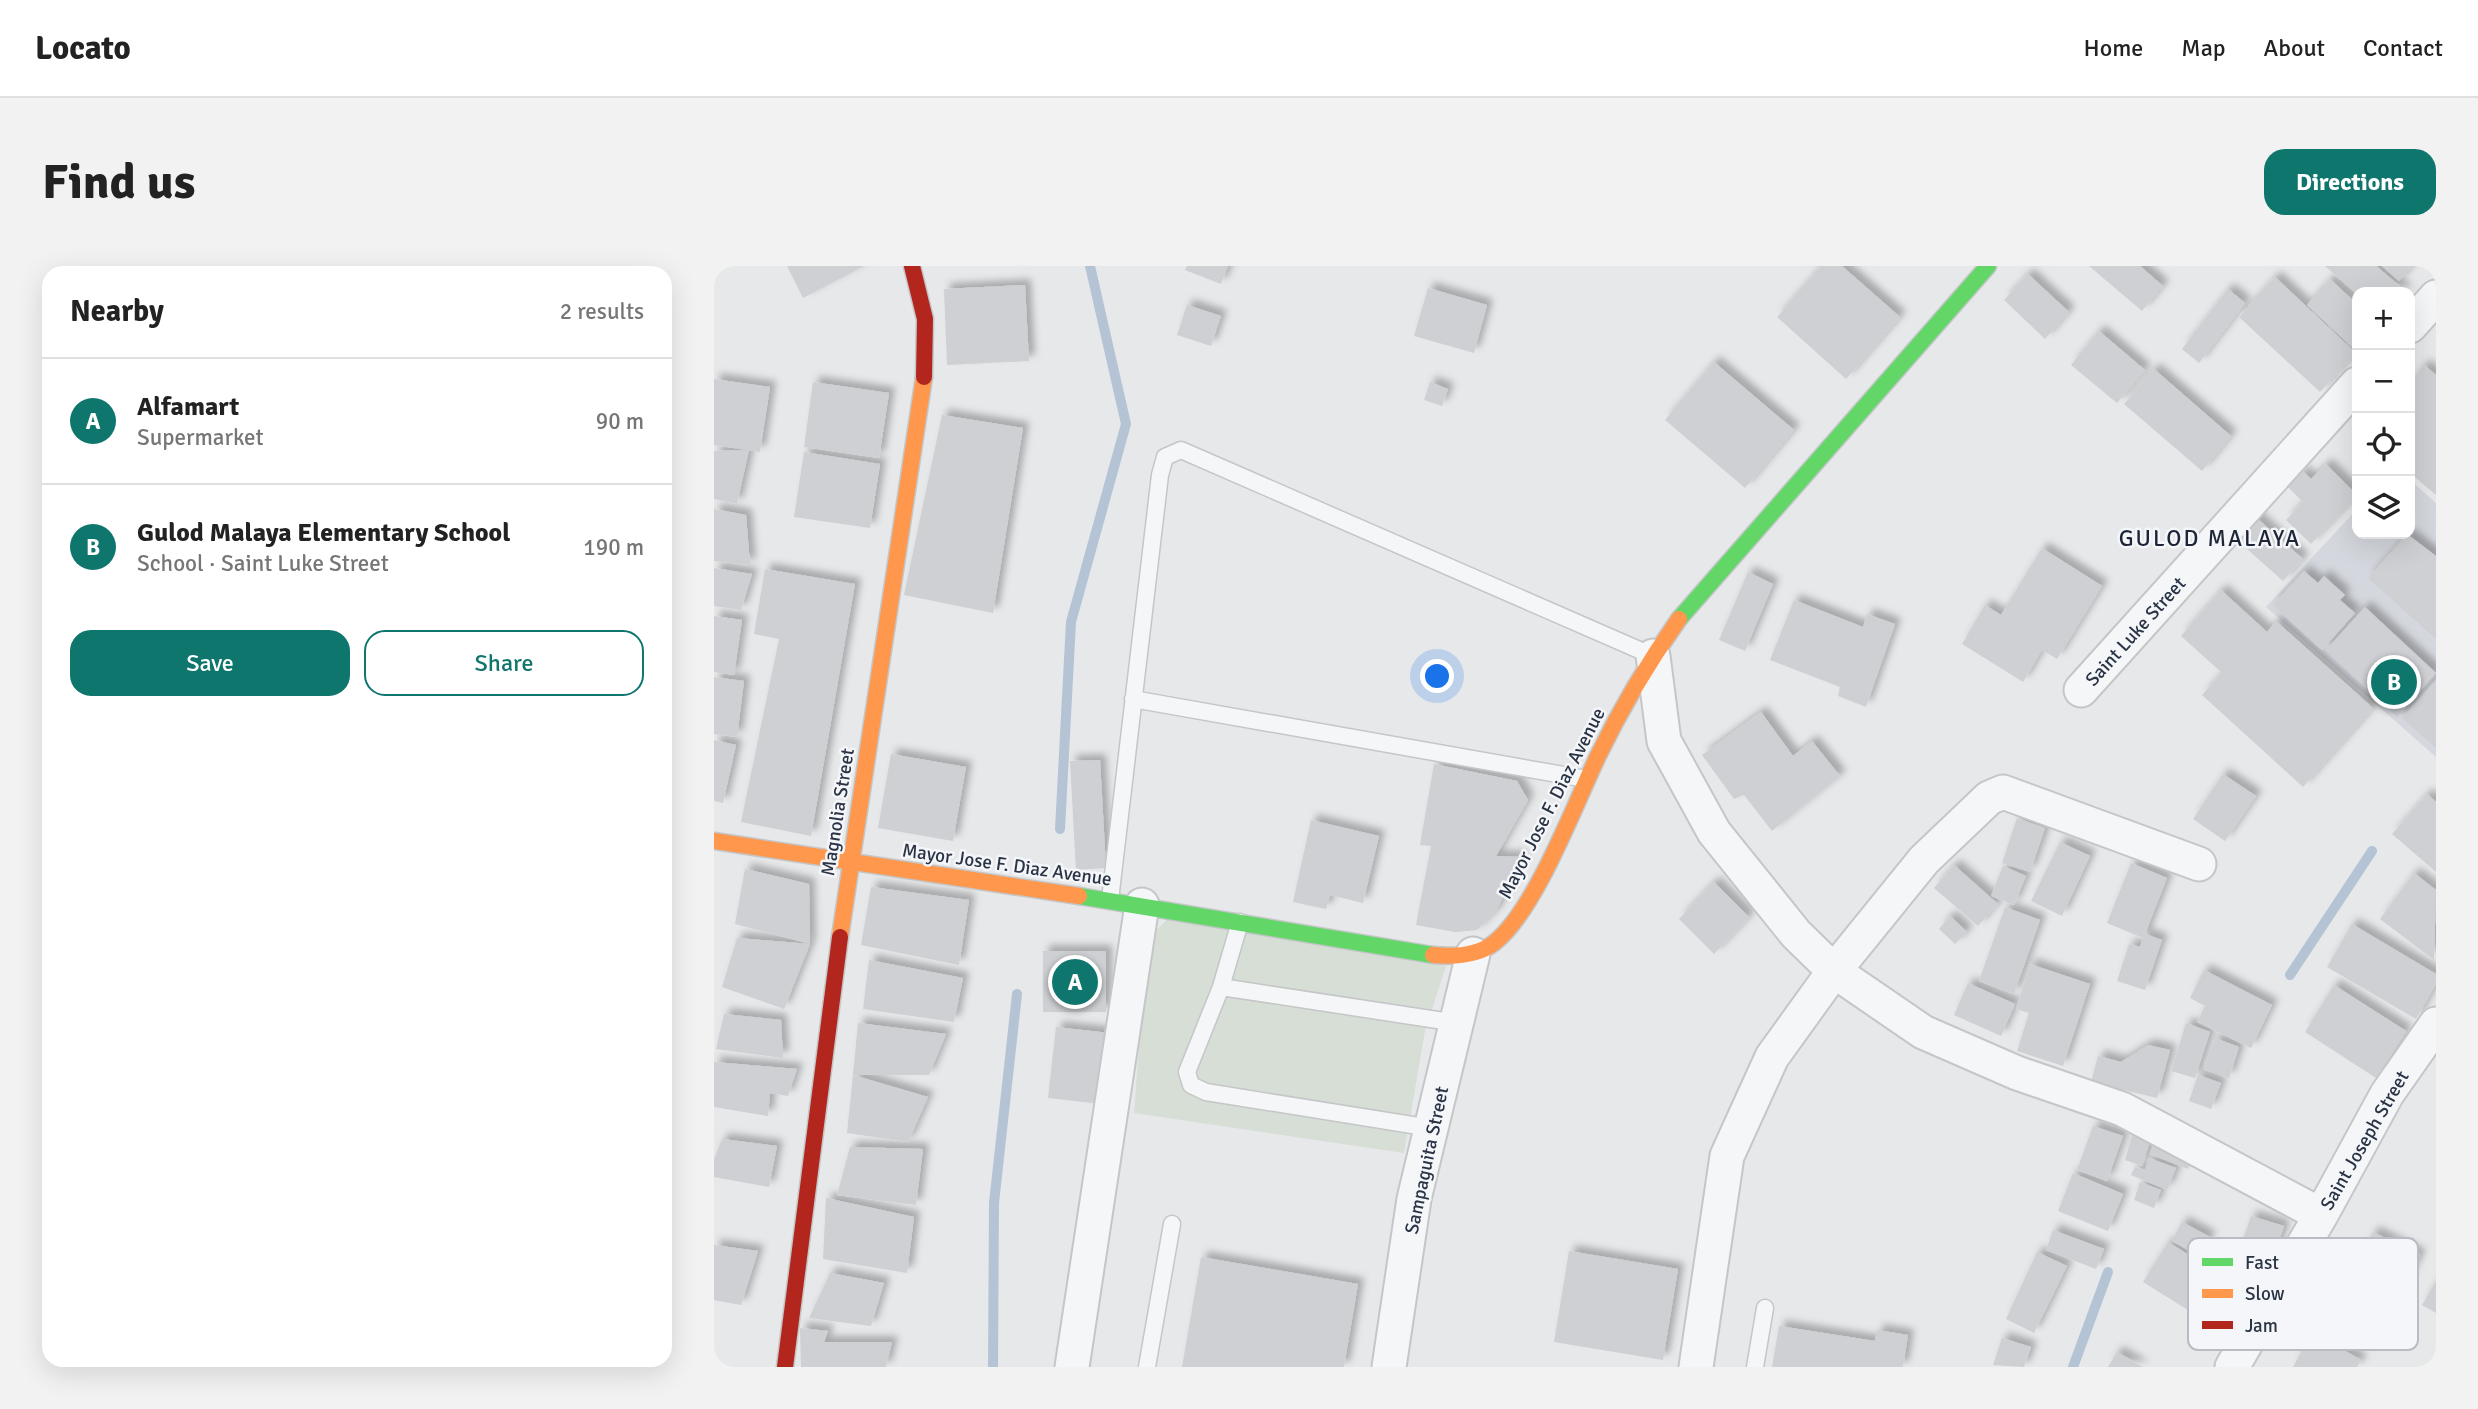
<!DOCTYPE html>
<html lang="en">
<head>
<meta charset="utf-8">
<style>
	:root { --surface:#fff; --page:#f2f2f2; --text:#222; --muted:#767676; --line:#e0e0e0; --accent:#0f766e }
	body { margin:0; font-family:Signika,sans-serif; background:var(--page); color:var(--text) }
	.controls { position:absolute; right:21px; top:21px; display:grid; overflow:hidden; border-radius:14px; box-shadow:0 7px 28px #0002 }
	.controls button { width:63px; height:63px; display:grid; place-items:center; padding:0; border:0; border-bottom:2px solid var(--line); background:var(--surface); color:var(--text); font:35px sans-serif }
	.you { position:absolute; left:724px; top:411px; width:24px; height:24px; margin:-18px; border:5px solid #fff; border-radius:50%; background:#1a73e8; box-shadow:0 0 0 10px #1a73e833 }
	.badge { display:grid; place-items:center; width:46px; height:46px; border-radius:50%; background:var(--accent); color:#fff; font-size:23px; font-weight:700 }
	.pin { position:absolute; translate:-50% -50%; border:4px solid #fff; box-shadow:0 2px 7px #0006 }
	.list { margin:0; padding:0; list-style:none }
	h2 { display:flex; justify-content:space-between; align-items:center; height:91px; margin:0; padding:0 28px; font-size:30px }
	h2 small { font-size:23px; font-weight:400; color:var(--muted) }
	.list li { display:grid; grid-template-columns:46px 1fr auto; gap:21px; align-items:center; box-sizing:border-box; height:126px; padding:0 28px; border-top:2px solid var(--line) }
	.list b { display:block; font-size:26px; white-space:nowrap }
	.list p { margin:0; font-size:23px; white-space:nowrap; color:var(--muted) }
	.list em { font-size:23px; font-style:normal; color:var(--muted) }
	.actions { display:flex; gap:14px; padding:21px 28px }
	.actions a { flex:1; padding:16px 0; border:2px solid var(--accent); border-radius:21px; text-align:center; font-size:24px; color:var(--accent) }
	.actions .main { background:var(--accent); color:#fff }
	.icon { flex:none; width:38px; height:38px; fill:none; stroke:currentColor; stroke-width:2; stroke-linecap:round; stroke-linejoin:round }
	.map { position:relative; flex:none; width:1722px; height:1101px; overflow:hidden; border-radius:21px }
	header { display:flex; align-items:center; gap:42px; box-sizing:border-box; height:98px; padding:0 35px; background:var(--surface); border-bottom:2px solid var(--line) }
	header strong { font-size:33px }
	nav { display:flex; gap:38px; margin-inline-start:auto; font-size:24px }
	.intro { display:flex; align-items:center; justify-content:space-between; box-sizing:border-box; height:168px; padding:0 42px }
	h1 { margin:0; font-size:49px }
	.button { padding:18px 32px; border-radius:21px; background:var(--accent); color:#fff; font-size:24px; font-weight:700 }
	main { display:flex; gap:42px; padding:0 42px }
	aside { flex:1; background:var(--surface); border-radius:21px; box-shadow:0 7px 28px #0002 }
	.map>svg:first-child { display:block }
	.built { fill:#d4d7dd }
	.green { fill:#d6ded6 }
	.lines { fill:none; stroke-linecap:round; stroke-linejoin:round }
	.stream { stroke:#b4c4d5; stroke-width:10 }
	.building { fill:#ced0d3; filter:url(#shadow) }
	.lane-casing { stroke:#c4c6c8; stroke-width:19 }
	.street-casing { stroke:#c4c6c8; stroke-width:37 }
	.fast-casing { stroke:#c4c6c8; stroke-width:19 }
	.slow-casing { stroke:#c4c6c8; stroke-width:19 }
	.jam-casing { stroke:#c4c6c8; stroke-width:19 }
	.lane { stroke:#f5f6f7; stroke-width:16 }
	.street { stroke:#f5f6f7; stroke-width:33 }
	.fast { stroke:#63d668; stroke-width:16 }
	.slow { stroke:#ff974d; stroke-width:16 }
	.jam { stroke:#b3261e; stroke-width:16 }
	.labels { text-anchor:middle; stroke-width:5; stroke-linejoin:round; paint-order:stroke }
	.street-label { font-size:19px; fill:#2b3445; stroke:#f4f6f9 }
	.quarter-label { font-size:23px; letter-spacing:2px; fill:#1d2536; stroke:#f4f6f9 }
	.key { fill:#f4f6f9; stroke:#b8bcc3; stroke-width:2 }
	.key-label { font-size:19px; fill:#2b3445 }
</style>
</head>
<body>
<header>
<strong>Locato</strong>
<nav><a>Home</a><a>Map</a><a>About</a><a>Contact</a></nav>
</header>
<div class="intro"><h1>Find us</h1><a class="button">Directions</a></div>
<main>
<aside>
<h2>Nearby<small>2 results</small></h2>
<ul class="list">
<li><span class="badge">A</span><div><b>Alfamart</b><p>Supermarket</p></div><em>90 m</em></li>
<li><span class="badge">B</span><div><b>Gulod Malaya Elementary School</b><p>School · Saint Luke Street</p></div><em>190 m</em></li>
</ul>
<div class="actions"><a class="main">Save</a><a>Share</a></div>
</aside>
<div class="map">
<svg width="1722" height="1101" viewBox="0 0 1722 1101">
	<defs>
		<filter id="shadow"><feDropShadow dx="6" dy="-6" stdDeviation="3.5" flood-color="#0004"/></filter>
	</defs>
	<rect width="100%" height="100%" fill="#e6e8ea"/>
	<path class="built" d="M 1696,214 L 1722,237 L 1722,491 L 1552,341 L 1643,243 L 1643,268 L 1696,268 Z"/>
	<path class="green" d="M 454,653 L 732,700 L 711,765 L 690,887 L 420,847 L 433,673 Z"/>
	<g class="lines">
		<path class="stream" d="M 346,563 L 357,356 L 412,158 L 376,0
			M 1576,709 L 1658,585
			M 279,1101 L 280,937 L 303,728
			M 1359,1101 L 1394,1006"/>
	</g>
	<path class="building" d="M 73,0 L 150,0 L 89,32 Z
		M 473,0 L 514,0 L 507,18 L 471,4 Z
		M 1107,0 L 1128,0 L 1186,51 L 1132,113 L 1063,51 Z
		M 1375,0 L 1426,0 L 1449,20 L 1428,45 Z
		M 1611,0 L 1662,0 L 1693,26 L 1643,28 Z
		M 1668,0 L 1698,0 L 1685,15 Z
		M 1314,8 L 1355,46 L 1331,73 L 1290,34 Z
		M 1561,11 L 1642,87 L 1606,126 L 1525,51 Z
		M 1616,13 L 1643,38 L 1643,78 L 1639,82 L 1593,39 Z
		M 311,19 L 315,95 L 233,99 L 230,23 Z
		M 714,22 L 773,39 L 760,87 L 700,70 Z
		M 1514,23 L 1531,37 L 1485,97 L 1468,83 Z
		M 473,39 L 507,50 L 497,80 L 463,69 Z
		M 1385,65 L 1431,104 L 1403,137 L 1357,99 Z
		M 1000,96 L 1080,164 L 1031,222 L 951,154 Z
		M 1710,99 L 1722,109 L 1722,229 L 1696,207 L 1696,117 Z
		M 1440,103 L 1517,170 L 1488,205 L 1410,138 Z
		M 0,113 L 56,121 L 46,186 L 0,179 Z
		M 99,116 L 175,127 L 165,192 L 90,181 Z
		M 716,116 L 734,123 L 728,140 L 710,134 Z
		M 228,149 L 309,162 L 279,347 L 190,329 Z
		M 35,184 L 23,238 L 0,233 L 0,185 Z
		M 90,186 L 166,198 L 156,262 L 80,251 Z
		M 1612,198 L 1643,229 L 1597,278 L 1572,254 L 1589,236 L 1574,221 L 1589,205 L 1597,213 Z
		M 0,243 L 32,249 L 36,299 L 0,295 Z
		M 1536,246 L 1589,293 L 1569,315 L 1516,268 Z
		M 1693,268 L 1722,290 L 1722,373 L 1654,312 Z
		M 1328,282 L 1388,320 L 1343,393 L 1328,384 L 1309,416 L 1248,378 L 1271,339 L 1287,349 Z
		M 0,302 L 38,308 L 27,344 L 0,340 Z
		M 51,303 L 141,318 L 97,570 L 27,556 L 65,373 L 40,368 Z
		M 1590,305 L 1604,317 L 1610,310 L 1631,329 L 1626,334 L 1641,347 L 1608,384 L 1559,339 Z
		M 1034,306 L 1059,318 L 1031,385 L 1005,374 Z
		M 1507,324 L 1553,366 L 1562,355 L 1659,442 L 1589,521 L 1488,429 L 1508,407 L 1467,370 Z
		M 1080,334 L 1149,361 L 1153,348 L 1181,358 L 1152,441 L 1124,430 L 1126,421 L 1056,394 Z
		M 1651,341 L 1722,407 L 1683,451 L 1612,384 Z
		M 0,350 L 28,354 L 20,409 L 0,406 Z
		M 0,411 L 30,415 L 23,471 L 0,468 Z
		M 1722,414 L 1722,482 L 1688,452 Z
		M 1047,446 L 1079,490 L 1098,475 L 1126,510 L 1058,565 L 1030,529 L 1020,533 L 988,489 Z
		M 0,474 L 22,479 L 9,537 L 0,535 Z
		M 177,488 L 252,501 L 239,575 L 164,562 Z
		M 386,494 L 392,602 L 362,604 L 356,495 Z
		M 720,498 L 803,515 L 814,534 L 782,590 L 808,591 L 782,645 L 763,664 L 741,666 L 702,659 L 717,580 L 706,579 Z
		M 1509,508 L 1542,530 L 1511,575 L 1479,553 Z
		M 1713,528 L 1722,536 L 1722,606 L 1678,568 Z
		M 1303,552 L 1331,562 L 1316,606 L 1288,597 Z
		M 597,554 L 665,570 L 649,637 L 616,629 L 612,643 L 579,636 Z
		M 1346,576 L 1376,590 L 1348,650 L 1317,635 Z
		M 1417,597 L 1453,612 L 1431,668 L 1448,674 L 1431,724 L 1403,715 L 1415,678 L 1426,681 L 1429,672 L 1393,657 Z
		M 1240,599 L 1284,638 L 1264,660 L 1220,622 Z
		M 1289,600 L 1312,610 L 1300,639 L 1277,630 Z
		M 31,603 L 95,618 L 96,678 L 21,658 Z
		M 1700,607 L 1722,624 L 1720,694 L 1666,653 Z
		M 1000,616 L 1035,651 L 1000,688 L 965,653 Z
		M 157,621 L 255,634 L 245,699 L 147,679 Z
		M 1291,641 L 1326,654 L 1300,728 L 1265,715 Z
		M 1236,650 L 1253,666 L 1241,678 L 1225,663 Z
		M 1638,658 L 1722,708 L 1722,718 L 1702,753 L 1613,701 Z
		M 23,672 L 96,678 L 70,743 L 8,721 Z
		M 329,685 L 392,685 L 392,746 L 329,746 Z
		M 155,694 L 249,712 L 240,756 L 149,743 Z
		M 1316,698 L 1376,718 L 1349,800 L 1303,785 L 1315,747 L 1302,743 Z
		M 1490,704 L 1558,739 L 1537,782 L 1483,756 L 1491,740 L 1476,732 Z
		M 1254,717 L 1301,738 L 1287,770 L 1240,749 Z
		M 1620,719 L 1692,765 L 1662,812 L 1591,766 Z
		M 10,748 L 67,754 L 69,792 L 2,783 Z
		M 144,757 L 232,768 L 215,809 L 139,809 Z
		M 1472,757 L 1496,766 L 1481,812 L 1457,805 Z
		M 342,761 L 395,767 L 387,838 L 334,832 Z
		M 1501,772 L 1525,781 L 1515,812 L 1490,803 Z
		M 1434,779 L 1456,784 L 1443,832 L 1377,816 L 1384,790 L 1407,796 Z
		M 0,796 L 83,803 L 74,830 L 56,827 L 54,850 L 0,841 Z
		M 139,809 L 214,831 L 194,876 L 133,867 Z
		M 1484,809 L 1507,817 L 1497,843 L 1475,835 Z
		M 1379,860 L 1409,870 L 1393,915 L 1363,904 Z
		M 1419,866 L 1437,872 L 1428,900 L 1411,894 Z
		M 8,873 L 63,880 L 55,921 L 0,911 L 0,893 Z
		M 1441,876 L 1479,890 L 1474,903 L 1436,888 Z
		M 136,881 L 209,883 L 202,939 L 123,929 Z
		M 1435,892 L 1462,902 L 1453,924 L 1417,909 L 1421,901 L 1431,904 Z
		M 1359,907 L 1409,928 L 1394,965 L 1344,945 Z
		M 1426,916 L 1447,924 L 1440,942 L 1420,934 Z
		M 112,932 L 200,951 L 193,1007 L 109,993 Z
		M 1537,950 L 1570,960 L 1552,1013 L 1519,1002 Z
		M 1468,956 L 1496,971 L 1485,990 L 1458,975 Z
		M 1339,964 L 1390,983 L 1382,1003 L 1332,984 Z
		M 1659,966 L 1706,989 L 1692,1017 L 1645,993 Z
		M 1454,976 L 1510,1011 L 1485,1051 L 1429,1016 Z
		M 0,979 L 44,985 L 27,1039 L 0,1034 Z
		M 855,985 L 964,1003 L 949,1094 L 840,1076 Z
		M 1323,986 L 1353,1000 L 1320,1067 L 1292,1053 Z
		M 487,991 L 644,1018 L 630,1101 L 468,1101 Z
		M 116,1007 L 170,1017 L 157,1060 L 95,1052 Z
		M 1722,1015 L 1722,1047 L 1708,1039 Z
		M 1065,1060 L 1161,1075 L 1163,1064 L 1194,1069 L 1189,1101 L 1058,1101 Z
		M 86,1062 L 114,1065 L 110,1076 L 178,1076 L 172,1101 L 87,1101 Z
		M 1598,1066 L 1647,1094 L 1643,1101 L 1579,1101 Z
		M 1288,1072 L 1317,1081 L 1310,1101 L 1279,1099 Z
		M 1403,1086 L 1429,1101 L 1394,1101 Z"/>
	<g class="lines">
		<g class="lane-casing">
			<path id="lane" d="M 419,433 L 872,513
				M 396,634 L 446,209 L 451,191 L 467,184 L 939,390
				M 507,721 L 526,656
				M 717,862 L 492,826 L 477,819 L 473,806 L 507,721 L 743,757
				M 433,1101 L 458,958
				M 1041,1101 L 1051,1042"/>
		</g>
		<g class="street-casing">
			<path id="street" d="M 1696,60 L 1722,31
				M 939,390 L 950,475 L 1000,566 L 1082,668 L 1120,705 L 1209,766 L 1303,807 L 1408,843 L 1607,949
				M 1367,424 L 1643,118
				M 358,1101 L 428,639
				M 675,1101 L 700,933 L 759,688
				M 982,1101 L 1013,890 L 1058,791 L 1120,705 L 1210,594 L 1275,532 L 1289,526 L 1485,598
				M 1518,1101 L 1607,949 L 1673,828 L 1722,758"/>
		</g>
		<g class="fast-casing">
			<path id="fast" d="M 965,353 L 1274,0
				M 365,630 L 719,689"/>
		</g>
		<g class="slow-casing">
			<path id="slow" d="M 0,575 L 365,630
				M 126,671 L 210,111
				M 719,689 C 740,691 763,690 780,677 C 821,645 860,540 884,490 C 907,442 934,397 965,353"/>
		</g>
		<g class="jam-casing">
			<path id="jam" d="M 198,0 L 211,53 L 210,111
				M 71,1101 L 126,671"/>
		</g>
		<use href="#lane" class="lane"/>
		<use href="#street" class="street"/>
		<use href="#fast" class="fast"/>
		<use href="#slow" class="slow"/>
		<use href="#jam" class="jam"/>
	</g>
	<g class="labels">
		<g class="street-label">
			<text transform="translate(1421 365) rotate(-48)" y="7">Saint Luke Street</text>
			<text transform="translate(837 537) rotate(-63)" y="7">Mayor Jose F. Diaz Avenue</text>
			<text transform="translate(123 546) rotate(-81)" y="7">Magnolia Street</text>
			<text transform="translate(293 598) rotate(8)" y="7">Mayor Jose F. Diaz Avenue</text>
			<text transform="translate(1650 874) rotate(-60)" y="7">Saint Joseph Street</text>
			<text transform="translate(712 894) rotate(-78)" y="7">Sampaguita Street</text>
		</g>
		<g class="quarter-label">
			<text x="1496" y="280">GULOD MALAYA</text>
		</g>
	</g>
	<rect x="1474" y="972" width="230" height="112" rx="10" class="key"/>
	<rect x="1488" y="992" width="31" height="8" fill="#63d668"/>
	<rect x="1488" y="1023" width="31" height="9" fill="#ff974d"/>
	<rect x="1488" y="1055" width="31" height="8" fill="#b3261e"/>
	<g class="key-label">
		<text x="1531" y="1003">Fast</text>
		<text x="1531" y="1034">Slow</text>
		<text x="1531" y="1066">Jam</text>
	</g>
</svg>
<div class="controls">
<button>+</button>
<button>−</button>
<button><svg class="icon" aria-label="locate" viewBox="0 0 24 24"><circle cx="12" cy="12" r="6"/><path d="M12 2v4M12 18v4M2 12h4M18 12h4"/></svg></button>
<button><svg class="icon" aria-label="layers" viewBox="0 0 24 24"><path d="M12 4l9 5-9 5-9-5zM3 14l9 5 9-5"/></svg></button>
</div>
<div class="you"></div>
<div class="pin badge" style="left:361px;top:716px">A</div>
<div class="pin badge" style="left:1680px;top:416px">B</div>
</div>
</main>
</body>
</html>
